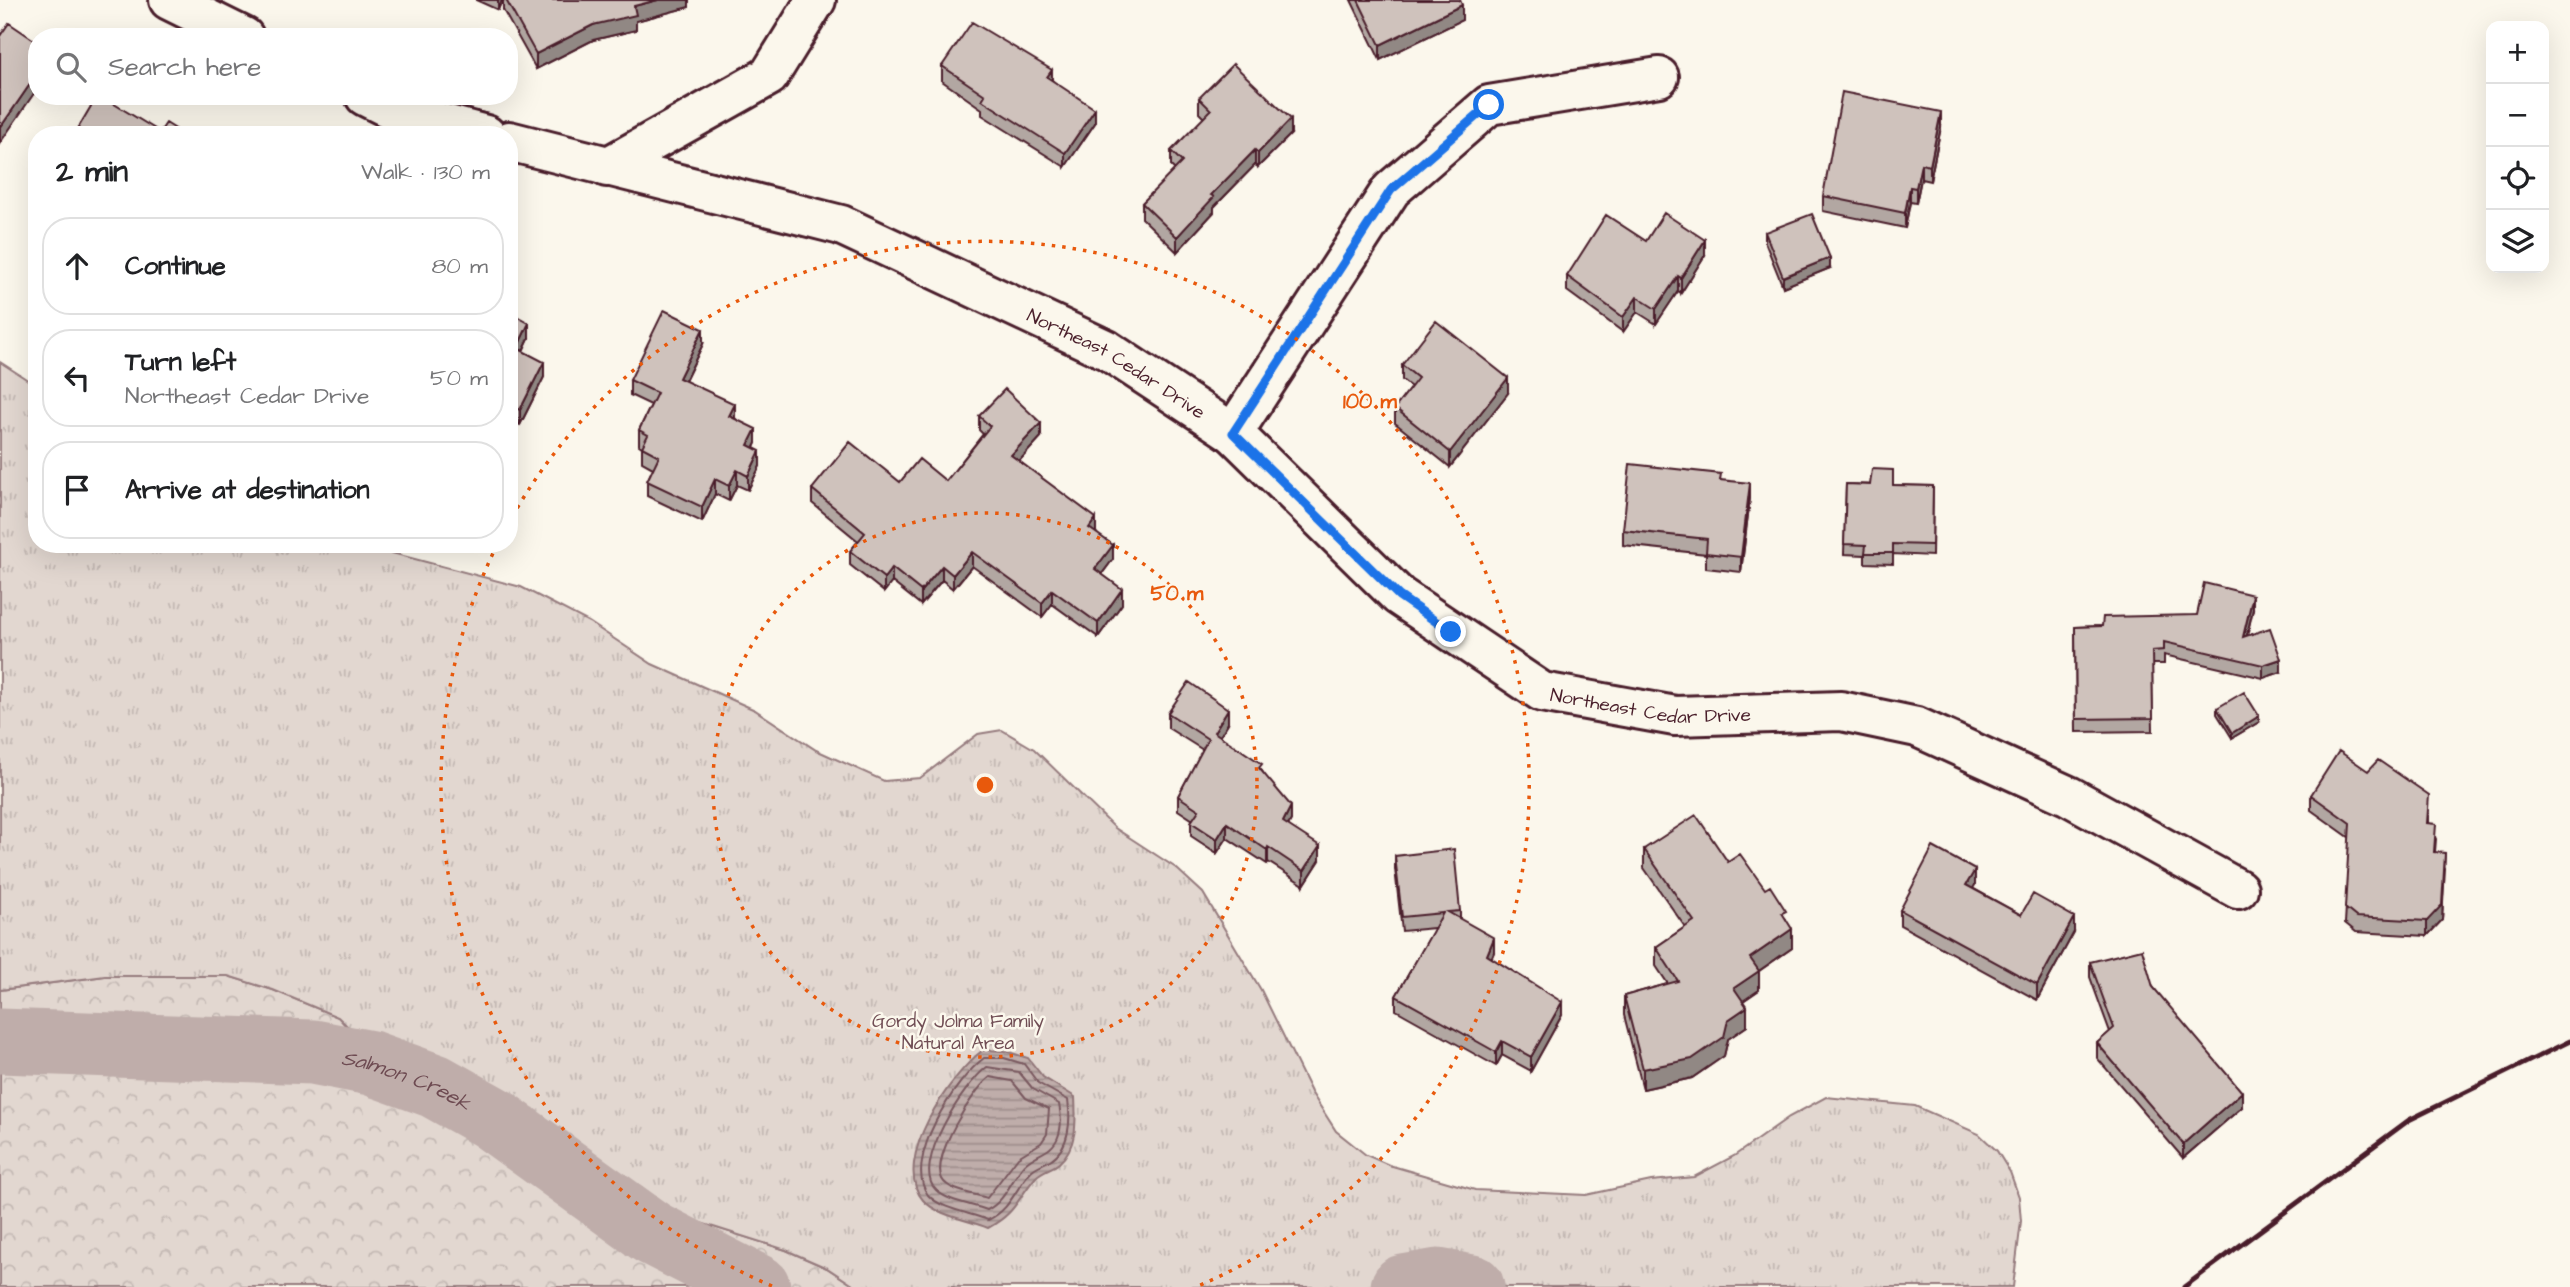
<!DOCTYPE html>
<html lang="en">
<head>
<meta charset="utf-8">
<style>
	:root { --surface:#fff; --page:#f6f6f6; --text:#202124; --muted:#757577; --line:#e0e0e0 }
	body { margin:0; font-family:"Architects Daughter",sans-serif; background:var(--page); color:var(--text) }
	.controls { position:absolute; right:21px; top:21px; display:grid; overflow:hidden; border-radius:14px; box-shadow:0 7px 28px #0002 }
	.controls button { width:63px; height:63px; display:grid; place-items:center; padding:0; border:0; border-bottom:2px solid var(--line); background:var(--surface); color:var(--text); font:35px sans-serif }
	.stop { position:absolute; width:21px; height:21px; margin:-16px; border:5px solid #1a73e8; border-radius:50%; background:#fff }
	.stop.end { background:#1a73e8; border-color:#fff; box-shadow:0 2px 7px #0008 }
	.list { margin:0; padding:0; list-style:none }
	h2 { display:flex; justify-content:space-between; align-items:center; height:91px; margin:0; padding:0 28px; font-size:30px }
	h2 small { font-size:23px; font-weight:400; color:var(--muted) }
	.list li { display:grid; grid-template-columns:46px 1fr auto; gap:21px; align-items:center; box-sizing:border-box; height:98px; margin:0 14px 14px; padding:0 14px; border:2px solid var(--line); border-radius:28px }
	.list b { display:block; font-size:26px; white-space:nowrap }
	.list p { margin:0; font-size:23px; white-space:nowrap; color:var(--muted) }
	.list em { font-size:23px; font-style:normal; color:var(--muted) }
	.icon { flex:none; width:38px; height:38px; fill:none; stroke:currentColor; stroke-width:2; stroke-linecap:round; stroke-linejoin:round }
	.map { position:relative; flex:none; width:2570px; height:1287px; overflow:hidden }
	.search { position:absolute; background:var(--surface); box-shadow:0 7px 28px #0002; left:28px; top:28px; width:490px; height:77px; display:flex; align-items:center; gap:18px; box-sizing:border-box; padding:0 24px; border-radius:28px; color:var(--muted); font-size:26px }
	.panel { position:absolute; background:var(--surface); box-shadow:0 7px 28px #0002; left:28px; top:126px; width:490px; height:427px; border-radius:28px }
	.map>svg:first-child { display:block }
	.forest { fill:url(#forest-crowns); stroke:#967b7e; stroke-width:2 }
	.park { fill:url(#park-tufts); stroke:#967b7e; stroke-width:2 }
	.water { fill:url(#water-rules); stroke:#907477; stroke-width:2 }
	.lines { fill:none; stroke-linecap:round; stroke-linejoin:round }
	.shore { stroke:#79585e; stroke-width:2 }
	.river { stroke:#bfadaa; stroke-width:65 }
	.street-casing { stroke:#4a1f2b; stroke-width:44 }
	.street { stroke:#fbf7ec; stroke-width:38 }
	.rail { stroke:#4a1f2b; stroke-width:5 }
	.wall { fill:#b2a7a2; stroke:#4a1f2b; stroke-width:2 }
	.shaded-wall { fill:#918884; stroke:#4a1f2b; stroke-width:2 }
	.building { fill:#cfc2bc; stroke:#4a1f2b; stroke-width:2 }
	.route { stroke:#1a73e8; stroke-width:9 }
	.ring { fill:none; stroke:#e8590c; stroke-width:3.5; stroke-dasharray:3.5 7 }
	.labels { text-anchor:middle; stroke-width:5; stroke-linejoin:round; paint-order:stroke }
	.street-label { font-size:19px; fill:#4a1f2b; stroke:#fbf7ec }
	.park-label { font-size:19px; fill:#704d54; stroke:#fbf7ec }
	.water-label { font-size:21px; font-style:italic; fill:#6d4a51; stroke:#fbf7ec }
	.centre { fill:#e8590c; stroke:#fbf7ec; stroke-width:3.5 }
	.ring-label { font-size:21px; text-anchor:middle; font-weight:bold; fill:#e8590c; stroke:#fbf7ec; stroke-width:5; stroke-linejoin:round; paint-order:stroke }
</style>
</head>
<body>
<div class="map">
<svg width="2570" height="1287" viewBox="0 0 2570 1287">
	<defs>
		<pattern id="forest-crowns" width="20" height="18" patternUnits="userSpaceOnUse" patternTransform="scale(1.75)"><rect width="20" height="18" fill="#e2d7d0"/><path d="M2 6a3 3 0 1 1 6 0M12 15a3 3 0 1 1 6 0" fill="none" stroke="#c3b8b3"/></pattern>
		<pattern id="park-tufts" width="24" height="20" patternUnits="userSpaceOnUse" patternTransform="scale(1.75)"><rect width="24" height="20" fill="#e2d7d0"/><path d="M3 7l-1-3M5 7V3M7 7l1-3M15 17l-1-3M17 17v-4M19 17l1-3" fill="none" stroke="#c3b8b3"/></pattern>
		<pattern id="water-rules" width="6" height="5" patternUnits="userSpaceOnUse" patternTransform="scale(1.75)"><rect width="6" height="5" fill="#bfadaa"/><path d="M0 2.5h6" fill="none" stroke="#9d8c8b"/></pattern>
	</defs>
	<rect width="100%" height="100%" fill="#fbf7ec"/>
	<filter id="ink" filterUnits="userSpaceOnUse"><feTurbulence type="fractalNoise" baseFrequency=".0143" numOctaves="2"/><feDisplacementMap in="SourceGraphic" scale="14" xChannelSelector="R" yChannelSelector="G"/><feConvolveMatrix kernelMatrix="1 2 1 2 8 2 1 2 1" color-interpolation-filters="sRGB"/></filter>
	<g filter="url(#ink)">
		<path class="forest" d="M 105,976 L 228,976 L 273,990 L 338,1017 L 362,1044 L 497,1136 L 581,1185 L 786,1250 L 827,1268 L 856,1287 L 0,1287 L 0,990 Z"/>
		<path class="park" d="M 0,362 L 37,386 L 37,544 L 358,544 L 521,587 L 589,622 L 652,664 L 755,710 L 816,750 L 884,781 L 920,778 L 978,734 L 1002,730 L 1034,749 L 1115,828 L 1176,868 L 1203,893 L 1261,990 L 1311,1092 L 1336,1131 L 1366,1155 L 1389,1165 L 1475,1190 L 1586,1195 L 1651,1181 L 1694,1177 L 1734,1156 L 1789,1117 L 1826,1097 L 1915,1106 L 1979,1134 L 1997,1151 L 2010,1172 L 2019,1197 L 2021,1221 L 2013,1287 L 856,1287 L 827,1268 L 786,1250 L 581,1185 L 398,1075 L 338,1017 L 273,990 L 228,976 L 105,976 L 0,990 Z"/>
		<path class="water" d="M 983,1050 L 1005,1051 L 1028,1058 L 1043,1077 L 1075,1097 C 1076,1120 1078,1146 1059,1163 C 1052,1169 1042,1170 1036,1177 C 1016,1200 1017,1212 988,1228 C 970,1220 937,1216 923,1200 C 890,1161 951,1074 983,1050 Z"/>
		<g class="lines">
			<path class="shore" d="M 984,1058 L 1004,1058 L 1024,1064 L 1038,1083 L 1068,1100 C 1071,1120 1070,1148 1050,1160 C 1044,1164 1036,1166 1031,1171 C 1015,1189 1011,1209 988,1220 C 971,1213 940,1209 928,1195 C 902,1160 956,1079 984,1058 Z
				M 987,1067 L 1019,1072 L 1033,1089 L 1059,1104 C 1061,1114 1062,1127 1058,1137 C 1052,1153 1036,1153 1025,1164 C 1011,1179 1006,1201 987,1210 C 972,1204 948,1202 936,1190 C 910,1166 965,1083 987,1067 Z
				M 990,1077 L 1012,1081 L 1026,1098 L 1049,1109 L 1047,1134 L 1041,1143 L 1018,1157 L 987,1198 C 975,1194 948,1191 942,1179 C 931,1157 973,1090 990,1077 Z"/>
			<g class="river">
				<path id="s1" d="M 0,1041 L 313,1052 L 371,1063 L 435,1086 L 492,1118 L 652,1233 L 758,1287"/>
				<path d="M 1403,1287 L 1438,1281 L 1472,1287"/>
			</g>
			<g class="street-casing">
				<g id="street">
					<path d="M 169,0 L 244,37"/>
					<path d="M 365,96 L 393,110 L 486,135"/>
					<path id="s2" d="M 509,141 L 841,225 L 1107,350 L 1233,433 L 1399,596 L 1542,692 L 1675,716 L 1841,711 L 1917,727 L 2069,796 L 2238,889"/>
					<path d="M 607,167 L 769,76 L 816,0"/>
					<path d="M 1233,433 L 1391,190 L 1489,105 L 1659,77"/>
				</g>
			</g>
			<use href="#street" class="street"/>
			<path class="rail" d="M 2184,1287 L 2409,1120 L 2570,1041"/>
		</g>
		<path class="wall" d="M 476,0 L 502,0 L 498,10 Z
			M 503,0 L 689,0 L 689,7 L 636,21 L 636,30 L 593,40 L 536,69 L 503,10 Z
			M 1351,0 L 1460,0 L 1462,20 L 1380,60 Z
			M 942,66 L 1052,80 L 1095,123 L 1065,167 L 982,115 L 982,109 L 942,81 Z
			M 1199,98 L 1291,134 L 1258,167 L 1255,165 L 1214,207 L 1214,212 L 1177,252 L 1142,218 L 1142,203 L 1175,170 L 1171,166 L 1171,151 L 1204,118 L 1199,113 Z
			M 1941,127 L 1930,181 L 1921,179 L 1916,203 L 1910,202 L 1905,228 L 1823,211 L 1823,196 Z
			M 1765,232 L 1830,268 L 1783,287 L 1765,242 Z
			M 1646,241 L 1705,255 L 1681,293 L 1678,291 L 1656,324 L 1637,312 L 1623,332 L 1567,291 L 1567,276 Z
			M 509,312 L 529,338 L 523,351 L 544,377 L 520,425 L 509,420 Z
			M 703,344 L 685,381 L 735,418 L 756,443 L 754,448 L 760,466 L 748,490 L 737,485 L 729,501 L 715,494 L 702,522 L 647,496 L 647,481 L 653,468 L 642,462 L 642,447 L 639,445 L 639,430 L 651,405 L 630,395 L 630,380 Z
			M 1402,365 L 1508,393 L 1450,467 L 1395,423 L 1395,408 L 1411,387 L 1402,380 Z
			M 979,416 L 1041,437 L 1019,461 L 1096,532 L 1113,559 L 1102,574 L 1122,604 L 1098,637 L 1052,604 L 1042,617 L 972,566 L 953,589 L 942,580 L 921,605 L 892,582 L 884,592 L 850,565 L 850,551 L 858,541 L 812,503 L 812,489 L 900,482 L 946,481 L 983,434 L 979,430 Z
			M 1721,480 L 1750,498 L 1741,572 L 1706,568 L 1706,554 L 1623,545 L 1623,530 Z
			M 1846,484 L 1933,486 L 1932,556 L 1893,554 L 1893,564 L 1865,563 L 1865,555 L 1844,554 Z
			M 2253,609 L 2247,636 L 2281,672 L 2263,678 L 2164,655 L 2164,664 L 2152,664 L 2153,731 L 2076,732 L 2075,627 L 2102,626 Z
			M 2217,708 L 2259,722 L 2232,738 L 2217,714 Z
			M 1168,713 L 1228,723 L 1220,736 L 1262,771 L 1291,820 L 1288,825 L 1320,860 L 1304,885 L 1268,862 L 1267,864 L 1227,838 L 1217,853 L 1191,836 L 1191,822 L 1193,820 L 1178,810 L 1178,796 L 1203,750 L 1168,728 Z
			M 2368,771 L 2429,810 L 2428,824 L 2436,839 L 2435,852 L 2445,868 L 2442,920 L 2427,936 L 2356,932 L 2345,923 L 2350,838 L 2311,810 L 2311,795 Z
			M 1644,849 L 1728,862 L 1786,919 L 1792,948 L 1759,971 L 1759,990 L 1743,1001 L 1747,1026 L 1728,1039 L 1724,1056 L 1692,1078 L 1643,1089 L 1624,1015 L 1624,996 L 1668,984 L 1656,966 L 1656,947 L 1685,927 L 1644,868 Z
			M 1395,856 L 1460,911 L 1460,919 L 1494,952 L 1491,958 L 1562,1015 L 1531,1071 L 1502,1055 L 1496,1066 L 1396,1010 L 1396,996 L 1435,928 L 1402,931 L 1395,869 Z
			M 1975,885 L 1972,888 L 2021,915 L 2074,932 L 2037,1000 L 1900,925 L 1900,910 Z
			M 2090,962 L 2153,987 L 2242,1107 L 2183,1158 L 2097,1058 L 2097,1043 L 2110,1032 L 2090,977 Z"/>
		<path class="shaded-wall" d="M 498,0 L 502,0 L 498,10 Z
			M 658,0 L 689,0 L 689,7 L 636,21 L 636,30 L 593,40 L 536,69 L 536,54 L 593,25 L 634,6 Z
			M 1462,5 L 1462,20 L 1380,60 L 1380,45 Z
			M 1052,70 L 1052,85 L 1047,77 Z
			M 37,74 L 37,89 L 0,143 L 0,128 Z
			M 1095,109 L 1095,123 L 1065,167 L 1065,153 Z
			M 1941,112 L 1941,127 L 1930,181 L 1930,166 Z
			M 1291,119 L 1291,134 L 1258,167 L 1258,153 Z
			M 1255,150 L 1255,165 L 1214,207 L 1214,212 L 1177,252 L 1177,237 L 1211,195 Z
			M 1921,164 L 1921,179 L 1916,203 L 1916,188 Z
			M 1910,187 L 1910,202 L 1905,228 L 1905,213 Z
			M 1705,240 L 1705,255 L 1681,293 L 1681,278 Z
			M 1830,258 L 1830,268 L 1783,287 L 1783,277 Z
			M 1678,276 L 1678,291 L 1656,324 L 1656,309 Z
			M 1637,297 L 1637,312 L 1623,332 L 1623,317 Z
			M 529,323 L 529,338 L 517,363 L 517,348 Z
			M 703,329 L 703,344 L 679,393 L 679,378 Z
			M 544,362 L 544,377 L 520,425 L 520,410 Z
			M 1508,378 L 1508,393 L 1450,467 L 1450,452 Z
			M 735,404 L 735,419 L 729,416 Z
			M 1041,423 L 1041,437 L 1011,470 L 1011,455 Z
			M 756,429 L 756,443 L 748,460 L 748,445 Z
			M 760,451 L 760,466 L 748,490 L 748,476 Z
			M 737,470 L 737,485 L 729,501 L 729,486 Z
			M 715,479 L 715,494 L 702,522 L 702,507 Z
			M 1750,483 L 1750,498 L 1741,572 L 1741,557 Z
			M 1096,518 L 1096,532 L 1089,542 L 1089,528 Z
			M 1113,545 L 1113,559 L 1095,583 L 1095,569 Z
			M 972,552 L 972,566 L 953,589 L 953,575 Z
			M 942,566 L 942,580 L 921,605 L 921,591 Z
			M 892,568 L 892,582 L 884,592 L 884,578 Z
			M 1122,589 L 1122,604 L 1098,637 L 1098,623 Z
			M 1052,590 L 1052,604 L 1042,617 L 1042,603 Z
			M 2253,595 L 2253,609 L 2243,651 L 2243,637 Z
			M 2281,659 L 2281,672 L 2263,678 L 2263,665 Z
			M 1228,709 L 1228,723 L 1214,746 L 1214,732 Z
			M 2259,716 L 2259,722 L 2232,738 L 2232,733 Z
			M 1291,806 L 1291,820 L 1283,836 L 1283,822 Z
			M 1227,823 L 1227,838 L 1217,853 L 1217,839 Z
			M 1320,846 L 1320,860 L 1304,885 L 1304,871 Z
			M 1268,847 L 1268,862 L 1267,864 L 1267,850 Z
			M 2445,853 L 2442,920 L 2427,936 L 2427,921 Z
			M 1975,870 L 1975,885 L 1966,900 L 1966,885 Z
			M 2074,917 L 2074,932 L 2037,1000 L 2037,985 Z
			M 1792,929 L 1792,948 L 1750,977 L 1750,958 Z
			M 1494,938 L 1494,952 L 1487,969 L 1487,955 Z
			M 1759,971 L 1759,990 L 1734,1007 L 1734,988 Z
			M 1562,1002 L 1562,1015 L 1531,1071 L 1531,1057 Z
			M 1747,1007 L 1747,1026 L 1728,1039 L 1724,1056 L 1692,1078 L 1643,1089 L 1643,1069 L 1728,1020 Z
			M 1502,1041 L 1502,1055 L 1496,1066 L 1496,1052 Z
			M 2242,1092 L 2242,1107 L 2183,1158 L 2183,1144 Z"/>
		<path class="building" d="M 506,0 L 658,0 L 634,6 L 636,15 L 593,25 L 536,54 Z
			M 1358,0 L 1460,0 L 1462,5 L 1380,45 Z
			M 972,22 L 1052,70 L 1047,77 L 1095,109 L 1065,153 L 982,100 L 985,95 L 942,66 Z
			M 9,23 L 37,42 L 37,74 L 0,128 L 0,36 Z
			M 1233,64 L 1291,119 L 1258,153 L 1255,150 L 1211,195 L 1214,197 L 1177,237 L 1142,203 L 1182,162 L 1171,151 L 1211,110 L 1199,98 Z
			M 1842,92 L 1941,112 L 1930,166 L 1921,164 L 1916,188 L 1910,187 L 1905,213 L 1823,196 Z
			M 97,96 L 101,96 L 160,132 L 166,123 L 185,135 L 74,135 Z
			M 1664,213 L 1705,240 L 1681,278 L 1678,276 L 1656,309 L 1637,297 L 1623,317 L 1567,276 L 1606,215 L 1646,241 Z
			M 1812,214 L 1830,258 L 1783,277 L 1765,232 Z
			M 664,310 L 703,329 L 679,378 L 735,404 L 729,416 L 756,429 L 748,445 L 760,451 L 748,476 L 737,470 L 729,486 L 715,479 L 702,507 L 647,481 L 659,456 L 642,447 L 648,435 L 639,430 L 657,393 L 630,380 Z
			M 509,312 L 529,323 L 517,348 L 544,362 L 520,410 L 509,405 Z
			M 1436,321 L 1508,378 L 1450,452 L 1395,408 L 1418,378 L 1402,365 Z
			M 1005,389 L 1041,423 L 1011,455 L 1096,518 L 1089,528 L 1113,545 L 1095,569 L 1122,589 L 1098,623 L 1052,590 L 1042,603 L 972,552 L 953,575 L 942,566 L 921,591 L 892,568 L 884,578 L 850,551 L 865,533 L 812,489 L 850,442 L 900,482 L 919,459 L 946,481 L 990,426 L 979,416 Z
			M 1630,464 L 1721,474 L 1720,480 L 1750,483 L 1741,557 L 1706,553 L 1707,539 L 1623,530 Z
			M 1872,469 L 1893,470 L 1893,485 L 1933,486 L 1932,545 L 1893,544 L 1893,553 L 1865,553 L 1866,545 L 1844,544 L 1846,484 L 1870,485 Z
			M 2204,583 L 2253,595 L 2243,637 L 2270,628 L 2281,659 L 2263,665 L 2164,642 L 2164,650 L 2152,651 L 2153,718 L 2076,719 L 2075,627 L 2102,626 L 2103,617 L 2197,615 Z
			M 1189,682 L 1228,709 L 1214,732 L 1262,764 L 1259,768 L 1291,806 L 1283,822 L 1320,846 L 1304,871 L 1268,847 L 1267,850 L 1227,823 L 1217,839 L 1191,822 L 1199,810 L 1178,796 L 1208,739 L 1168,713 Z
			M 2244,692 L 2259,716 L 2232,733 L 2217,708 Z
			M 2339,751 L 2368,771 L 2378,760 L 2429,795 L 2427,823 L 2436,824 L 2434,852 L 2445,853 L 2442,905 L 2427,921 L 2356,917 L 2345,908 L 2350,823 L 2311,795 Z
			M 1696,815 L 1728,862 L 1740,854 L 1765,889 L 1770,886 L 1786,911 L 1782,913 L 1792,929 L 1750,958 L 1759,971 L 1734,988 L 1747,1007 L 1728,1020 L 1724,1037 L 1692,1059 L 1643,1069 L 1624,996 L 1678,981 L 1656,947 L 1694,921 L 1644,849 Z
			M 1933,847 L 1975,870 L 1966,885 L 2021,915 L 2033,894 L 2074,917 L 2037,985 L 1900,910 Z
			M 1454,849 L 1460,911 L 1448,912 L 1494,938 L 1487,955 L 1562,1002 L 1531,1057 L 1502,1041 L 1496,1052 L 1396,996 L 1443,913 L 1402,917 L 1395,856 Z
			M 2142,949 L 2153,987 L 2242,1092 L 2183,1144 L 2097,1043 L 2114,1028 L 2090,962 Z"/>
	</g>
	<g class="lines" filter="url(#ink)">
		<path class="route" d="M 1451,632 L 1399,596 L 1233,433 L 1391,190 L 1489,105"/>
	</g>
	<g class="ring">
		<circle cx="985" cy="785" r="272"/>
		<path d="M772 1286A544 544 0 0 1 496 547M512 517A544 544 0 1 1 1198 1286"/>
	</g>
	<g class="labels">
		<g class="street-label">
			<text dy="7" stroke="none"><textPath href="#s2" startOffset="651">Northeast Cedar Drive</textPath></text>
			<text dy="7" stroke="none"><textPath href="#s2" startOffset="1302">Northeast Cedar Drive</textPath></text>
		</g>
		<g class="park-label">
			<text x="958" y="1027">Gordy Jolma Family<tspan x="958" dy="22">Natural Area</tspan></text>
		</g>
		<g class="water-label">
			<text dy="7" stroke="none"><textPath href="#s1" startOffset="411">Salmon Creek</textPath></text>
		</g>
	</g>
	<circle cx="985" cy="785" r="10" class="centre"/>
	<g class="ring-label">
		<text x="1370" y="408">100 m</text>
		<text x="1177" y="600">50 m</text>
	</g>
</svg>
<div class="controls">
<button>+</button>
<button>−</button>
<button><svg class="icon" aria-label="locate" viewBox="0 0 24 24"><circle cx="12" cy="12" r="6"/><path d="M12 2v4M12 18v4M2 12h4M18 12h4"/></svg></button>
<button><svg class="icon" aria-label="layers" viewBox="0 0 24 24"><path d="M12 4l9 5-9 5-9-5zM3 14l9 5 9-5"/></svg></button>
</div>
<div class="stop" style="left:1489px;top:105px"></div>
<div class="stop end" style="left:1451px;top:632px"></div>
<div class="search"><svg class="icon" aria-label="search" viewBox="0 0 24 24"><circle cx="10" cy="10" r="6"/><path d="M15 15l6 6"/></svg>Search here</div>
<section class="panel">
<h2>2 min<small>Walk · 130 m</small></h2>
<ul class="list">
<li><svg class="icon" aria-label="ahead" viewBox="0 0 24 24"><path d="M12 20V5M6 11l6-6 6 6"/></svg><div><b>Continue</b></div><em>80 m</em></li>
<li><svg class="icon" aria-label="left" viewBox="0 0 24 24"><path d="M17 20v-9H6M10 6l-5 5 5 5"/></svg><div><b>Turn left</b><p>Northeast Cedar Drive</p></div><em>50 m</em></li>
<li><svg class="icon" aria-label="arrive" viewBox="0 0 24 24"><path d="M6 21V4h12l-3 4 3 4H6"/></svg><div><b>Arrive at destination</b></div></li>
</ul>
</section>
</div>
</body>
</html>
